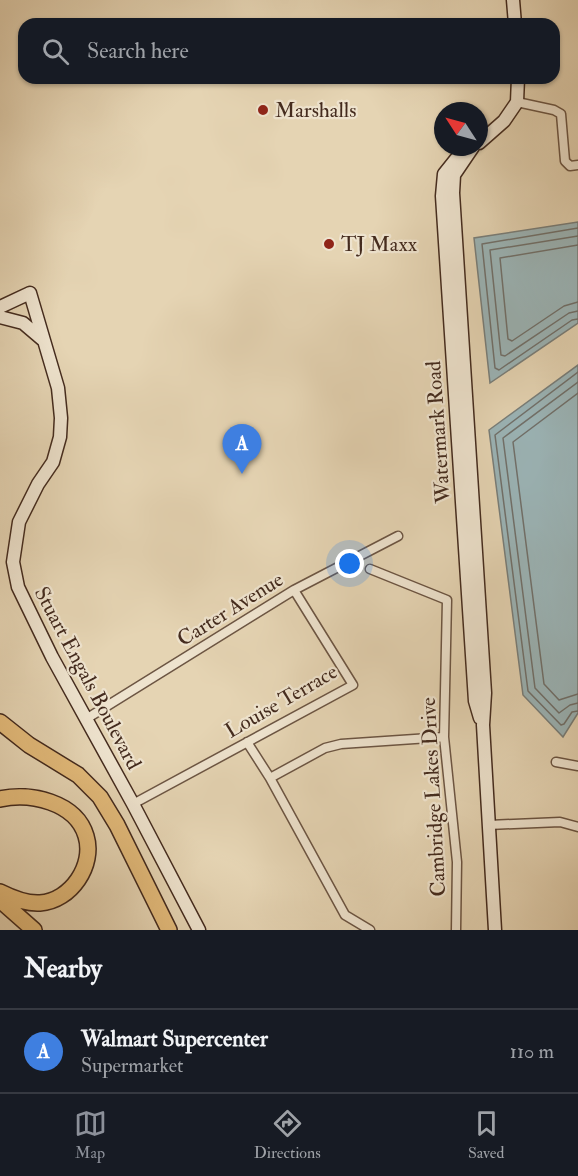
<!DOCTYPE html>
<html lang="en">
<head>
<meta charset="utf-8">
<style>
	:root { --surface:#171b24; --page:#242831; --text:#f1f3f6; --muted:#9ea1a6; --line:#363941; --accent:#8c9099 }
	body { margin:0; font-family:"IM FELL Double Pica",serif; background:var(--page); color:var(--text) }
	.compass { position:absolute; left:434px; top:102px; width:54px; height:54px; border-radius:50%; background:var(--surface); box-shadow:0 2px 4px #0004; rotate:306deg }
	.you { position:absolute; left:350px; top:564px; width:21px; height:21px; margin:-15px; border:4px solid #fff; border-radius:50%; background:#1a73e8; box-shadow:0 0 0 9px #1a73e833 }
	.badge { display:grid; place-items:center; width:39px; height:39px; border-radius:50%; background:var(--accent); color:#fff; font-size:20px; font-weight:700 }
	.pin { position:absolute; translate:-50% -50px; filter:drop-shadow(0 2px 3px #0008) }
	.pin::after { content:''; position:absolute; top:32px; width:21px; height:18px; background:inherit; clip-path:polygon(0 0,100% 0,50% 100%) }
	.list { margin:0; padding:0; list-style:none }
	h2 { display:flex; justify-content:space-between; align-items:center; height:78px; margin:0; padding:0 24px; font-size:26px }
	h2 small { font-size:20px; font-weight:400; color:var(--muted) }
	.list li { display:grid; grid-template-columns:39px 1fr auto; gap:18px; align-items:center; box-sizing:border-box; height:84px; padding:0 24px; border-top:2px solid var(--line) }
	.list b { display:block; font-size:22px; white-space:nowrap }
	.list p { margin:0; font-size:20px; white-space:nowrap; color:var(--muted) }
	.list em { font-size:20px; font-style:normal; color:var(--muted) }
	.icon { flex:none; width:33px; height:33px; fill:none; stroke:currentColor; stroke-width:2; stroke-linecap:round; stroke-linejoin:round }
	.map { position:relative; flex:none; width:578px; height:930px; overflow:hidden }
	.search { position:absolute; background:var(--surface); box-shadow:0 2px 4px #0004; left:18px; right:18px; top:18px; height:66px; display:flex; align-items:center; gap:15px; box-sizing:border-box; padding:0 21px; border-radius:18px; color:var(--muted); font-size:22px }
	.sheet { height:162px; background:var(--surface) }
	nav { display:flex; justify-content:space-around; align-items:center; box-sizing:border-box; height:84px; border-top:2px solid var(--line); background:var(--surface); font-size:16px; color:var(--muted) }
	nav a { display:grid; justify-items:center; gap:3px }
	nav .on { color:var(--accent) }
	.map>svg:first-child { display:block }
	.water { fill:#9bb5b8; stroke:#787e7a; stroke-width:1.5 }
	.lines { fill:none; stroke-linecap:round; stroke-linejoin:round }
	.shore { stroke:#70706b; stroke-width:1.5 }
	.street-casing { stroke:#6c5543; stroke-width:11 }
	.secondary-casing { stroke:#442b1e; stroke-width:15 }
	.highway-casing { stroke:#442b1e; stroke-width:18 }
	.street { stroke:#eee3ce; stroke-width:8 }
	.secondary { stroke:#eee3ce; stroke-width:12 }
	.highway { stroke:#e2ba7a; stroke-width:15 }
	.poi-dot { fill:#8f2418; stroke:#eee3ce; stroke-width:2 }
	.labels { text-anchor:middle; stroke-width:4.5; stroke-linejoin:round; paint-order:stroke }
	.poi-label { font-size:21px; fill:#442b1e; stroke:#eee3ce; text-anchor:start }
	.street-label { font-size:21px; fill:#442b1e; stroke:#eee3ce }
</style>
</head>
<body>
<div class="map">
<svg width="578" height="930" viewBox="0 0 578 930">
	<rect width="100%" height="100%" fill="#e5d4b3"/>
	<filter id="stains"><feTurbulence type="fractalNoise" baseFrequency=".00333" numOctaves="4"/><feColorMatrix values="0 0 0 0 .2 0 0 0 0 .09 0 0 0 0 .02 0 0 0 .5 -.17"/></filter>
	<radialGradient id="worn" r=".72"><stop offset=".6" stop-color="#630" stop-opacity="0"/><stop offset="1" stop-color="#630" stop-opacity=".3"/></radialGradient>
	<path class="water" d="M 578,222 L 578,323 L 490,383 L 474,238 Z
		M 578,365 L 578,713 L 563,737 L 523,695 L 489,430 Z"/>
	<g class="lines">
		<path class="shore" d="M 578,228 L 482,244 L 495,368 L 499,370 L 572,320 L 578,319
			M 578,236 L 490,250 L 501,355 L 505,356 L 569,313 L 578,311
			M 578,245 L 500,258 L 508,339 L 512,341 L 564,306 L 578,302
			M 578,372 L 495,435 L 528,691 L 561,725 L 564,724 L 572,712 L 578,711
			M 578,382 L 503,438 L 535,688 L 559,713 L 570,705 L 578,703
			M 578,393 L 513,442 L 544,684 L 559,700 L 578,694"/>
		<g class="street-casing">
			<path id="street" d="M 517,102 L 554,110 L 561,114 L 565,161 L 570,166 L 578,165
				M 370,569 L 447,600 L 444,737 L 457,862 L 456,930
				M 86,719 L 294,590 L 398,536
				M 247,742 L 270,778 L 345,915 L 370,930
				M 556,762 L 578,766
				M 270,778 L 325,748 L 341,744 L 444,737
				M 133,804 L 353,685 L 294,590
				M 489,825 L 560,822 L 578,827"/>
		</g>
		<g class="secondary-casing">
			<path id="secondary" d="M 513,0 L 515,24
				M 479,143 L 504,121 L 517,102 L 518,78
				M 473,147 L 454,175 L 453,193 L 485,693 L 483,725 L 495,930
				M 456,159 L 444,174 L 442,196 L 475,701 L 480,718
				M 0,307 L 30,293 L 58,388 L 61,418 L 60,437 L 53,462 L 38,484 L 19,522 L 13,562 L 18,587 L 52,657 L 133,804 L 199,930
				M 0,317 L 23,323 L 43,340"/>
		</g>
		<g class="highway-casing">
			<path id="highway" d="M 0,722 L 29,745 L 78,775 L 100,797 L 117,825 L 169,930
				M 0,799 C 30,792 76,802 86,836 C 95,865 71,901 40,903 C 26,904 12,898 0,892
				M 0,900 L 34,930"/>
		</g>
		<use href="#street" class="street"/>
		<use href="#secondary" class="secondary"/>
		<use href="#highway" class="highway"/>
	</g>
	<g class="poi-dot">
		<circle cx="263" cy="110" r="6"/>
		<circle cx="329" cy="244" r="6"/>
	</g>
	<g class="labels">
		<g class="poi-label">
			<text x="275" y="117">Marshalls</text>
			<text x="341" y="251">TJ Maxx</text>
		</g>
		<g class="street-label">
			<text transform="translate(438 432) rotate(-94)" y="7">Watermark Road</text>
			<text transform="translate(230 609) rotate(-32)" y="7">Carter Avenue</text>
			<text transform="translate(88 678) rotate(62)" y="7">Stuart Engals Boulevard</text>
			<text transform="translate(281 701) rotate(-30)" y="7">Louise Terrace</text>
			<text transform="translate(433 797) rotate(-93)" y="7">Cambridge Lakes Drive</text>
		</g>
	</g>
	<rect width="100%" height="100%" filter="url(#stains)"/>
	<rect width="100%" height="100%" fill="url(#worn)"/>
</svg>
<svg class="compass" viewBox="-18 -18 36 36"><path d="M0-13l5 13h-10z" fill="#e53935"/><path d="M0 13l5-13h-10z" fill="#9ea1a6"/></svg>
<div class="you"></div>
<div class="pin badge" style="left:242px;top:474px;background:#3f7fe0">A</div>
<div class="search"><svg class="icon" aria-label="search" viewBox="0 0 24 24"><circle cx="10" cy="10" r="6"/><path d="M15 15l6 6"/></svg>Search here</div>
</div>
<section class="sheet">
<h2>Nearby<small></small></h2>
<ul class="list">
<li><span class="badge" style="background:#3f7fe0">A</span><div><b>Walmart Supercenter</b><p>Supermarket</p></div><em>110 m</em></li>
</ul>
</section>
<nav>
<a class="on"><svg class="icon" aria-label="map" viewBox="0 0 24 24"><path d="M3 6l6-2 6 2 6-2v14l-6 2-6-2-6 2zM9 4v14M15 6v14"/></svg>Map</a>
<a><svg class="icon" aria-label="directions" viewBox="0 0 24 24"><path d="M12 3l9 9-9 9-9-9zM9 14v-3h6M13 9l2 2-2 2"/></svg>Directions</a>
<a><svg class="icon" aria-label="saved" viewBox="0 0 24 24"><path d="M7 4h10v16l-5-4-5 4z"/></svg>Saved</a>
</nav>
</body>
</html>
